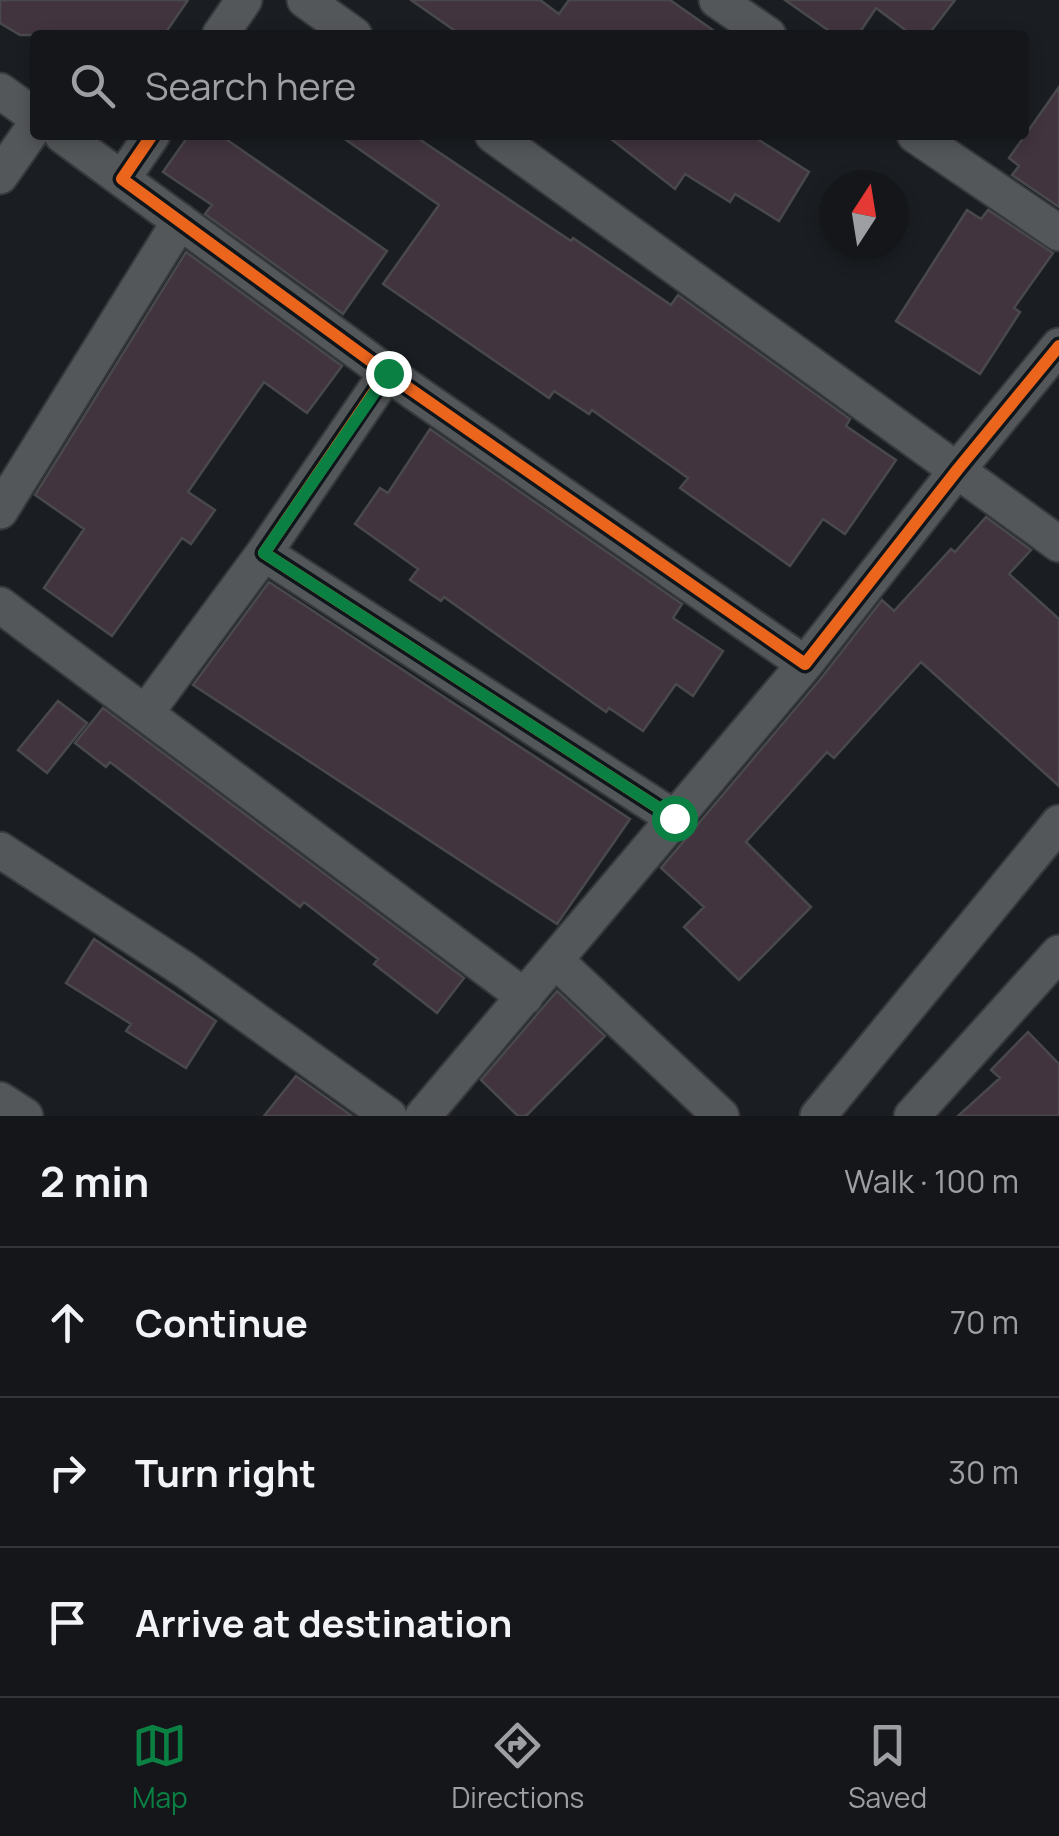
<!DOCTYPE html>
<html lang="en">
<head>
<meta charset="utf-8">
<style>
	:root { --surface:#14161a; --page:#212327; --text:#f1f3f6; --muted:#9d9fa2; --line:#333539; --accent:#0b8043 }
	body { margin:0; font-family:Manrope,sans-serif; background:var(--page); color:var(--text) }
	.compass { position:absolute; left:819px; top:170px; width:90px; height:90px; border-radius:50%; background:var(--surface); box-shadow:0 5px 15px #0003; rotate:12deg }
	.stop { position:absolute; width:30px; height:30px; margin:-22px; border:8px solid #0b8043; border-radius:50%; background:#fff }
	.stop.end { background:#0b8043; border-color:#fff; box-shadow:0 2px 10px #0008 }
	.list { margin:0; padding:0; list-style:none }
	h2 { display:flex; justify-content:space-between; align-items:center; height:130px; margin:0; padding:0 40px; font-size:42px }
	h2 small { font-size:32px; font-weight:400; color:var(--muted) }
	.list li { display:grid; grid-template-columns:65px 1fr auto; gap:30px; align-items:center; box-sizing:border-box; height:150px; padding:0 40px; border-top:2px solid var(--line) }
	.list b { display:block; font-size:38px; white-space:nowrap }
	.list em { font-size:32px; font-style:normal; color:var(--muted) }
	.icon { flex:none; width:55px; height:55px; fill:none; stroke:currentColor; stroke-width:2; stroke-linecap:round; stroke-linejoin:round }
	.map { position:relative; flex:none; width:1059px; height:1116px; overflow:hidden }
	.search { position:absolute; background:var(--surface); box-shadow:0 5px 15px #0003; left:30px; right:30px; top:30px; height:110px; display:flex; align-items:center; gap:25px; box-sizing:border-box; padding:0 35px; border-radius:10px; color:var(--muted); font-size:38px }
	.sheet { height:580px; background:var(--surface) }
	nav { display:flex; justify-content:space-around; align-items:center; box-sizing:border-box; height:140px; border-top:2px solid var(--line); background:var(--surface); font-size:28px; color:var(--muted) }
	nav a { display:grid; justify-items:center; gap:5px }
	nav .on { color:var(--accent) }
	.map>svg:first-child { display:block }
	.building { fill:#41343f; stroke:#49494c; stroke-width:2.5 }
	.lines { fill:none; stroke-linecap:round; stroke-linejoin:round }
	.minor-casing { stroke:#36393c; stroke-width:39 }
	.minor { stroke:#545759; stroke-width:35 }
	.cycleway-casing { stroke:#0e151b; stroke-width:19 }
	.cycleway { stroke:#eb651d; stroke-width:12 }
	.route { stroke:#0b8043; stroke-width:12 }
</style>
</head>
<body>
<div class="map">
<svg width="1059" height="1116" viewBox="0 0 1059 1116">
	<rect width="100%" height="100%" fill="#1a1e22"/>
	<path class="building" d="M 0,0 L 188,0 L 164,35 L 20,35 L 0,23 Z
		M 411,0 L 540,0 L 559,14 L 569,0 L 670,0 L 720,35 L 461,35 Z
		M 785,0 L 955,0 L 928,35 L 912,35 L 876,8 L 858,35 L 835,35 Z
		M 1059,87 L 1059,207 L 1012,175 L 1019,166 L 1009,158 Z
		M 189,135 L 220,135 L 387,251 L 343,314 L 205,214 L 212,205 L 163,172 Z
		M 339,135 L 413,135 L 571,241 L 573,238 L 671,305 L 678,295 L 850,419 L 846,426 L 896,460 L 845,534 L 823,519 L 790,566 L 680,488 L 688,478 L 592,410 L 589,414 L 554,391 L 549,398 L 383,284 L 439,205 Z
		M 606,135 L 751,135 L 809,172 L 779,221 L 735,194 L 730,202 L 685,174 L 675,189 Z
		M 967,210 L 981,219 L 988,210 L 1053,253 L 1014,308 L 1020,312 L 980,374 L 896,321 Z
		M 186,252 L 342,366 L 307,413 L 264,382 L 188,492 L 215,510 L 191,544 L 182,538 L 112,636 L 44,588 L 84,529 L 35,495 Z
		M 430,429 L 682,604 L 673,618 L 723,651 L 693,696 L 676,684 L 643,731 L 609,708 L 606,712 L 444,597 L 441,601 L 410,580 L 418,569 L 355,524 L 380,488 L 388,493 Z
		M 986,517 L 1031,550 L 1009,574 L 1059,619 L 1059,786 L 921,662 L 834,758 L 827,752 L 746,842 L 811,907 L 739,980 L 684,927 L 704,907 L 661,868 L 822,677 L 882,600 L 894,611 L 951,549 L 955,552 Z
		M 269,582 L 630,819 L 557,924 L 193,685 Z
		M 58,701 L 87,723 L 47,773 L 18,750 Z
		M 103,708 L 464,978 L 437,1013 L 374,964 L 378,959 L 304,902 L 300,907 L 110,762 L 106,767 L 75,743 Z
		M 94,939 L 216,1021 L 186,1068 L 126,1031 L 131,1024 L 66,983 Z
		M 557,991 L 605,1036 L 526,1116 L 518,1116 L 481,1080 Z
		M 1028,1032 L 1059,1064 L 1059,1116 L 958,1116 L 1000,1078 L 991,1070 Z
		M 296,1076 L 352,1116 L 264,1116 Z"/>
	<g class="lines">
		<g class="minor-casing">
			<path id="minor" d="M 305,0 L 354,35
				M 717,0 L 768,35
				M 220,35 L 244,0
				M 0,91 L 35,116
				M 62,135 L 122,179
				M 152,135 L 122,179 L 387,373 L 805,664 L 958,469 L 1059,346
				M 493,135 L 1059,544
				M 915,135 L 1059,233
				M 0,176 L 35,126
				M 387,373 L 264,553 L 674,818
				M 0,511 L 180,221
				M 0,605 L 525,997
				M 147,711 L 264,553
				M 0,850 L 185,970 L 389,1116
				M 556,961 L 721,1116
				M 0,1100 L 25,1116
				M 423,1116 L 805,664
				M 818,1116 L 1059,823
				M 912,1116 L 1059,953"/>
		</g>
		<use href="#minor" class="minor"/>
		<g class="cycleway-casing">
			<path id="cycleway" d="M 152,135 L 122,179 L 387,373 L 805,664 L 958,469 L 1059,346
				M 387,373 L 264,553 L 674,818"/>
		</g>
		<use href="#cycleway" class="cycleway"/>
	</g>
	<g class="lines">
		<path class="route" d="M 388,373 L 264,553 L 674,818"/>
	</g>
</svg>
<svg class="compass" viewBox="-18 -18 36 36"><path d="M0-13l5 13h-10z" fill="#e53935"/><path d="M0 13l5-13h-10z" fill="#9d9fa2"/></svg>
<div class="stop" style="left:674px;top:818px"></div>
<div class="stop end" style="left:388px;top:373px"></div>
<div class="search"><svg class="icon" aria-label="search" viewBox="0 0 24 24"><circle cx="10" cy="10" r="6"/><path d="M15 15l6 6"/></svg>Search here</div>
</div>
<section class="sheet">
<h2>2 min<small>Walk · 100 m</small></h2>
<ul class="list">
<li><svg class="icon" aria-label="ahead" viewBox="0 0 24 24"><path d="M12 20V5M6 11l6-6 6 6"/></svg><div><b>Continue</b></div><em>70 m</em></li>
<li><svg class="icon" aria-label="right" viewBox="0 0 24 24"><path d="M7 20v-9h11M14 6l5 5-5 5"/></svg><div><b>Turn right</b></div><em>30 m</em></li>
<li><svg class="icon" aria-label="arrive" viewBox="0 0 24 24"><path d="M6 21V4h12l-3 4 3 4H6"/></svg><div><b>Arrive at destination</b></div></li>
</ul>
</section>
<nav>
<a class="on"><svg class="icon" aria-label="map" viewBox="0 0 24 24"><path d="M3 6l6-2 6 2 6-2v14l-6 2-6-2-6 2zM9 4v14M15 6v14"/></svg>Map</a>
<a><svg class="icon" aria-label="directions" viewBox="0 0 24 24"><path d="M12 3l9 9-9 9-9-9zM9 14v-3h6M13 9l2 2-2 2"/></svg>Directions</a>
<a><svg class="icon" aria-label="saved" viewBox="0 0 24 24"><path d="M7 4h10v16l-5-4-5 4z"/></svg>Saved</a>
</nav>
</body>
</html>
